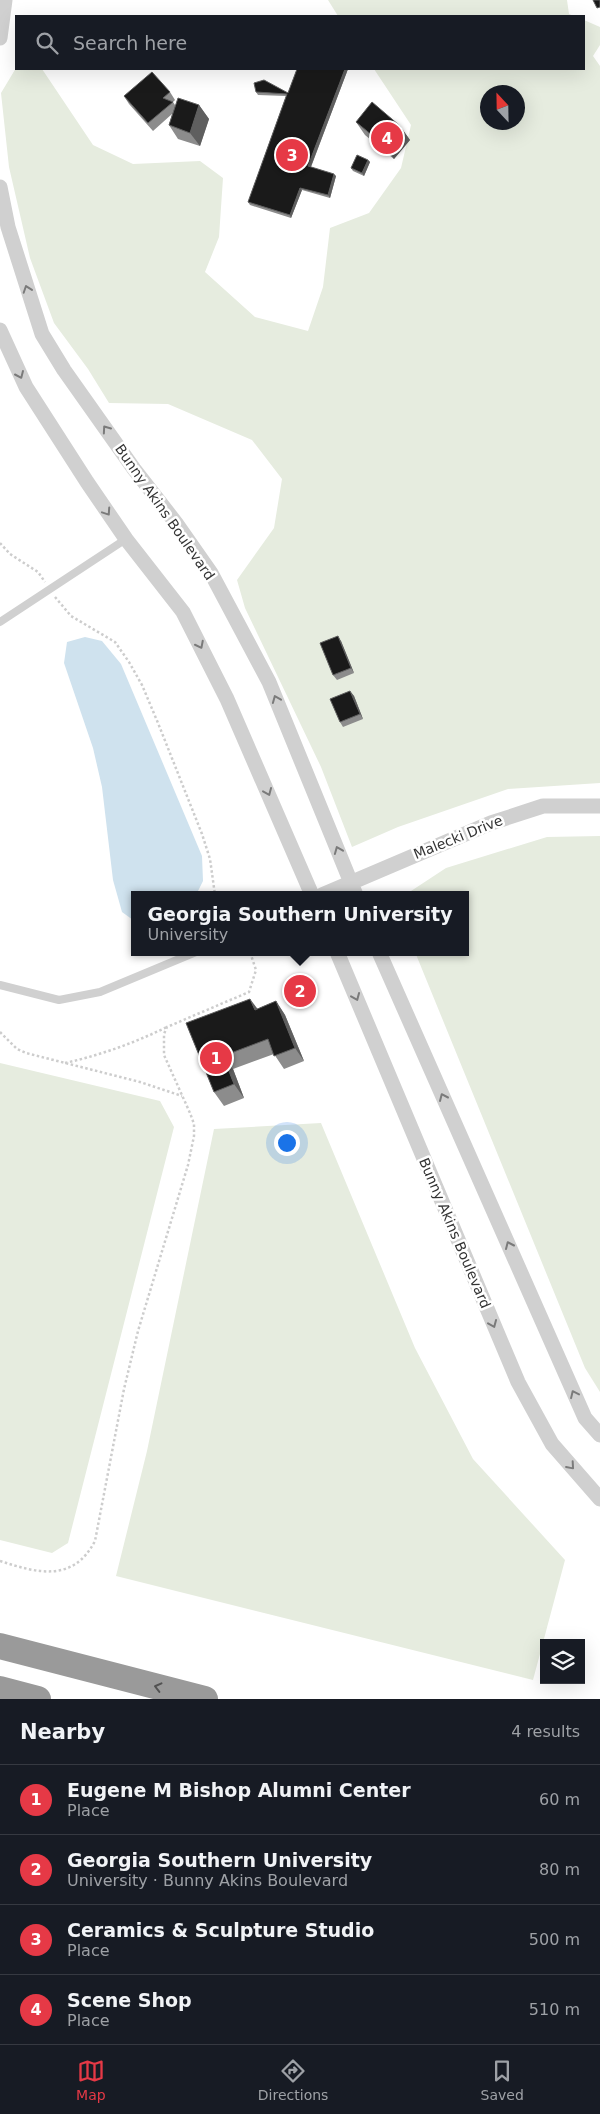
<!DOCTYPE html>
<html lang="en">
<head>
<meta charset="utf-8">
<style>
	:root { --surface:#171b24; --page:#20242c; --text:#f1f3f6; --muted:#9ea1a6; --line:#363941; --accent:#e63946 }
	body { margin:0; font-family:"DejaVu Sans",sans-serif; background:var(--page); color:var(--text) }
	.controls { position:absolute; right:15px; bottom:15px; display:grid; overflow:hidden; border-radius:0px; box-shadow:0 5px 20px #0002 }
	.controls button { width:45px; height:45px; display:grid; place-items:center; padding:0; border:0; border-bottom:1px solid var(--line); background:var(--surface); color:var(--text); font:25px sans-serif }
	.compass { position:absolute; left:480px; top:85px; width:45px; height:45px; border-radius:50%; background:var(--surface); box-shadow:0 5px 20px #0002; rotate:338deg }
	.you { position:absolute; left:286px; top:1142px; width:18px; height:18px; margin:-12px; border:4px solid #fff; border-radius:50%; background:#1a73e8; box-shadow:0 0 0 8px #1a73e833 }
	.badge { display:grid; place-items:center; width:32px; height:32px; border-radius:50%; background:var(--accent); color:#fff; font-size:16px; font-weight:700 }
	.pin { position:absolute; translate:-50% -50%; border:2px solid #fff; box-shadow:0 1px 5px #0006 }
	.popup { position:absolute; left:131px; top:891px; width:338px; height:65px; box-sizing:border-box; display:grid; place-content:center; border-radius:0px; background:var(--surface); filter:drop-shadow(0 1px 4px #0005); font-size:16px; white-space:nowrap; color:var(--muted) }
	.popup b { font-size:19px; color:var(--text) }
	.popup::after { content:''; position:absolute; left:50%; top:100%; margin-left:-10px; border:10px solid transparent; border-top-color:var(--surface) }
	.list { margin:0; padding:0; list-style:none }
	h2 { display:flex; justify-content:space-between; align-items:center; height:65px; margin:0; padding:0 20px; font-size:21px }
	h2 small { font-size:16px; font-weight:400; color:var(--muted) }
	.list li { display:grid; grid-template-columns:32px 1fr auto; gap:15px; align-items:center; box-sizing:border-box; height:70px; padding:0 20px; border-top:1px solid var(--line) }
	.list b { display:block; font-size:19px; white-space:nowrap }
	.list p { margin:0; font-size:16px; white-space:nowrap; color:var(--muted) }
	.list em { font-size:16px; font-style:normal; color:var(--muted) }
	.icon { flex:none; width:28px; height:28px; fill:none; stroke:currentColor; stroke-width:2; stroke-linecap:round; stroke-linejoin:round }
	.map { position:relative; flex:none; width:600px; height:1699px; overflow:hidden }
	.search { position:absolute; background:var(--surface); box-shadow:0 5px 20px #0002; left:15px; right:15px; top:15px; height:55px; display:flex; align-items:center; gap:12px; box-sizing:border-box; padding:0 18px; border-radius:0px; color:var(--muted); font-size:19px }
	.sheet { height:345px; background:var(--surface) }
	nav { display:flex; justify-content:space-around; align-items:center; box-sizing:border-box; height:70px; border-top:1px solid var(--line); background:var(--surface); font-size:14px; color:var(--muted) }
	nav a { display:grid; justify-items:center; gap:2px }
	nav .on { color:var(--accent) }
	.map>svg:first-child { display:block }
	.green { fill:#e6ecdf; fill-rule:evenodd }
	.water { fill:#cfe2ee }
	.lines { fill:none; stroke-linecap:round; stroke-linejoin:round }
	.path { stroke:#cdcdcd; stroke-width:2.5; stroke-dasharray:2.5 2.5; stroke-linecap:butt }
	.lane { stroke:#d0d0d0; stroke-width:8 }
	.street { stroke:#d0d0d0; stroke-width:15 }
	.highway { stroke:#9a9a9a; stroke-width:26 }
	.wall { fill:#8c8c8c }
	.shaded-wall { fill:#5f5f5f }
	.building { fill:#1a1a1a; stroke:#5f5f5f }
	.oneway { stroke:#7a7a7a }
	.oneway2 { stroke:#525252 }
	.labels { text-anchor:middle; stroke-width:5; stroke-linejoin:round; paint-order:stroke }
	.street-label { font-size:14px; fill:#333; stroke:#fff }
</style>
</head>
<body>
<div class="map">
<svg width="600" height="1699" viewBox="0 0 600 1699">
	<rect width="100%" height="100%" fill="#fff"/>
	<path class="green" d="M 328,0 L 567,0 L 569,14 L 574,16 L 338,16 Z
		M 584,20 L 600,27 L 600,45 L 593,56 L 600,66 L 600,783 L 508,789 L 398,827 L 352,847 L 321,767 L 245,608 L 237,580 L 274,528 L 282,479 L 252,440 L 168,404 L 109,403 L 88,369 L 54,323 L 30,258 L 9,167 L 1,93 L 16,68 L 42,69 L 93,145 L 133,164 L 200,161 L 223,178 L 219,237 L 205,272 L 255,317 L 308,331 L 323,287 L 330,228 L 369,213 L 401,168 L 411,125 L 374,69 L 584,69 ZM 488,92 L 518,92 L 518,122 L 488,122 Z
		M 600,836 L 600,1392 L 585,1368 L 415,952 L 465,952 L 465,895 L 409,895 L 411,891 L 446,868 L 547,837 Z
		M 0,1063 L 160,1101 L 174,1127 L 68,1543 L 52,1553 L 0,1540 Z
		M 321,1123 L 415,1348 L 473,1459 L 565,1560 L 533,1680 L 116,1576 L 147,1451 L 214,1129 Z"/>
	<path class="water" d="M 85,637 L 102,641 L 121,664 L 202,856 L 203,881 L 196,895 L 135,895 L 135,920 L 133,920 L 122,912 L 113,880 L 102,787 L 93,748 L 64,663 L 67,642 Z"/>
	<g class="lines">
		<path class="path" d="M 0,543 L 10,554 L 38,572 L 45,582
			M 55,597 L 71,616 L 115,642 L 129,662 L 142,685 L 158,723 L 202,834 L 210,859 L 215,895
			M 0,1032 L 17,1049 L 26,1053 L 140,1082 L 182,1096
			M 65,1063 C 101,1055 134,1043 167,1027
			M 0,1561 C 37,1573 73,1583 95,1541 L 124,1389 L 138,1331 L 188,1165 L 194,1136 L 194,1124 L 190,1113 L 164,1055 L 164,1034 L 167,1027 L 249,992 L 256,970 L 250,952"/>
		<path class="lane" d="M 0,622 L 126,539
			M 0,985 L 59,1000 L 100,992 L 196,952"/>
		<path class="street" d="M 0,38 L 5,0
			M 0,187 L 8,227 L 42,334 L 64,370 L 134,469 L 176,523 L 211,573 L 269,682 L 356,895
			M 0,330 L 26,387 L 87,482 L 126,539 L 183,612 L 227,699 L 312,895
			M 322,895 L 491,823 L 543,806 L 600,806
			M 337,952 L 518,1382 L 552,1444 L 600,1499
			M 379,952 L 585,1418 L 600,1435"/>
		<path class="highway" d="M 0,1646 L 205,1699
			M 0,1689 L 38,1699"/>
	</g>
	<path class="wall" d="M 297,69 L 348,69 L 311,167 L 336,176 L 330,198 L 302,190 L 291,218 L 250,205 L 248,202 L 286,96 L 258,95 L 256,92 L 288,93 Z
		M 170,92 L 175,100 L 173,102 L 175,105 L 199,105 L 209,119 L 200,146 L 178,139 L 169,125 L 172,114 L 153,131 L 129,104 L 124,96 Z
		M 356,122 L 400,126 L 410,140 L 394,159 L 365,135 Z
		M 368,160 L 370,162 L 364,176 L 353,171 L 351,168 Z
		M 341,641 L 354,673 L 337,680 L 333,675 Z
		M 350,691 L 354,696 L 363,719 L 343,727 L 340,722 Z
		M 276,1001 L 285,1015 L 304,1061 L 284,1069 L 274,1054 L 233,1069 L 244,1098 L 224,1106 L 214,1092 L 186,1023 L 257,1009 Z"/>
	<path class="shaded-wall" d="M 345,69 L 348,69 L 310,169 L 308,166 Z
		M 199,105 L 209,119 L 200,146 L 190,133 Z
		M 400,126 L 410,140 L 394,159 L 384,145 Z
		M 368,160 L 370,162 L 364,176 L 362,173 Z
		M 334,174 L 336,176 L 330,198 L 328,195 Z
		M 300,188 L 302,190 L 291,218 L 290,215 Z
		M 338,636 L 341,641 L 354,673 L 351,668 Z
		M 350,691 L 354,696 L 363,719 L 360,714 Z
		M 250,999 L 260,1012 L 255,1010 Z
		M 276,1001 L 285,1015 L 304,1061 L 295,1048 Z
		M 223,1056 L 233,1069 L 244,1098 L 234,1084 Z"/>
	<path class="building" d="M 593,0 L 600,0 L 600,7 L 597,8 Z
		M 297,69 L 345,69 L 308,166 L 334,174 L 328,195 L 300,188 L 290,215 L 248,202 L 287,94 L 256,92 L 254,83 L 264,80 L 288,93 Z
		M 152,72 L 170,92 L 163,98 L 173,102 L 148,123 L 124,96 Z
		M 178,98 L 199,105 L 190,133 L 169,125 Z
		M 372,102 L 400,126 L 384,145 L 356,122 Z
		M 357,155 L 368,160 L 362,173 L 351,168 Z
		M 338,636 L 351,668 L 333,675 L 320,643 Z
		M 350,691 L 360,714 L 340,722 L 330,699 Z
		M 250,999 L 255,1010 L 276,1001 L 295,1048 L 274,1056 L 268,1039 L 223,1056 L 234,1084 L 214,1092 L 186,1023 Z"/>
	<defs><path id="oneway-chevron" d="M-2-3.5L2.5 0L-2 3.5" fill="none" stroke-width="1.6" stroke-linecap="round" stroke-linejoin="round" transform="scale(1.25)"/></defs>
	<g class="oneway">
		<use href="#oneway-chevron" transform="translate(27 289) rotate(-109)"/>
		<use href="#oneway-chevron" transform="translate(20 375) rotate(66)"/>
		<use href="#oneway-chevron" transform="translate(106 429) rotate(-125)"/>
		<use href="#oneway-chevron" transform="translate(107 512) rotate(56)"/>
		<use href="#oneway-chevron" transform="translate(200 645) rotate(63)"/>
		<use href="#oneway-chevron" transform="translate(276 699) rotate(-112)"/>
		<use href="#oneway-chevron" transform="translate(268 792) rotate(67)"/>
		<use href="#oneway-chevron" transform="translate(338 850) rotate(-112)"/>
		<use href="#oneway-chevron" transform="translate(356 997) rotate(67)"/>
		<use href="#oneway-chevron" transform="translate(443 1097) rotate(-114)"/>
		<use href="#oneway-chevron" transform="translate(509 1245) rotate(-114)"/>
		<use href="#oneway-chevron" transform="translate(493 1324) rotate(67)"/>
		<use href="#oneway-chevron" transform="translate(574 1394) rotate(-115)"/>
		<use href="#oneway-chevron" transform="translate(571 1466) rotate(49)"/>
	</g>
	<use class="oneway2" href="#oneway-chevron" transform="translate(158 1687) rotate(-166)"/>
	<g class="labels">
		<g class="street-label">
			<text transform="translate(165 512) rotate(55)" y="5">Bunny Akins Boulevard</text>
			<text transform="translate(458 837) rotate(-22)" y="5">Malecki Drive</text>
			<text transform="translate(455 1233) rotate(67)" y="5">Bunny Akins Boulevard</text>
		</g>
	</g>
</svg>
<div class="controls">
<button><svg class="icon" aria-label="layers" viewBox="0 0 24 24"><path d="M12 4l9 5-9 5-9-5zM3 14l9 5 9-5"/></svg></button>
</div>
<svg class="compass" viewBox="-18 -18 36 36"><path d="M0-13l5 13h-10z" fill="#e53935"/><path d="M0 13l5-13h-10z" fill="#9ea1a6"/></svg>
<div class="you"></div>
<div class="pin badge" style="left:216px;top:1058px">1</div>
<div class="pin badge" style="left:300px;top:991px">2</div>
<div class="popup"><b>Georgia Southern University</b>University</div>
<div class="pin badge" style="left:292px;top:155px">3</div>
<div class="pin badge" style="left:387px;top:138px">4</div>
<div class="search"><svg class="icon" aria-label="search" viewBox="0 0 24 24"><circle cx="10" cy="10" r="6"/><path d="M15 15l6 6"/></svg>Search here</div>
</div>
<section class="sheet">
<h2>Nearby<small>4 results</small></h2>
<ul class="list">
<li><span class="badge">1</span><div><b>Eugene M Bishop Alumni Center</b><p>Place</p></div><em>60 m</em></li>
<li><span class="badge">2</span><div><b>Georgia Southern University</b><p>University · Bunny Akins Boulevard</p></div><em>80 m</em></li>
<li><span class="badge">3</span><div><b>Ceramics &amp; Sculpture Studio</b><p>Place</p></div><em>500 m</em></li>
<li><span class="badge">4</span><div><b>Scene Shop</b><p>Place</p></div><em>510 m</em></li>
</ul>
</section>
<nav>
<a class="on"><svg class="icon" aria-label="map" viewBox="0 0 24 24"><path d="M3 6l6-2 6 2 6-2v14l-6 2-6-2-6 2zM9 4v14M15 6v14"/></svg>Map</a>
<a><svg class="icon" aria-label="directions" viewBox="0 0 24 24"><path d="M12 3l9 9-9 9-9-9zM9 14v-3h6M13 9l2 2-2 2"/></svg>Directions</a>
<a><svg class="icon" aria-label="saved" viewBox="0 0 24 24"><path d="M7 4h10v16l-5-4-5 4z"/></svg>Saved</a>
</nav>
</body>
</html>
